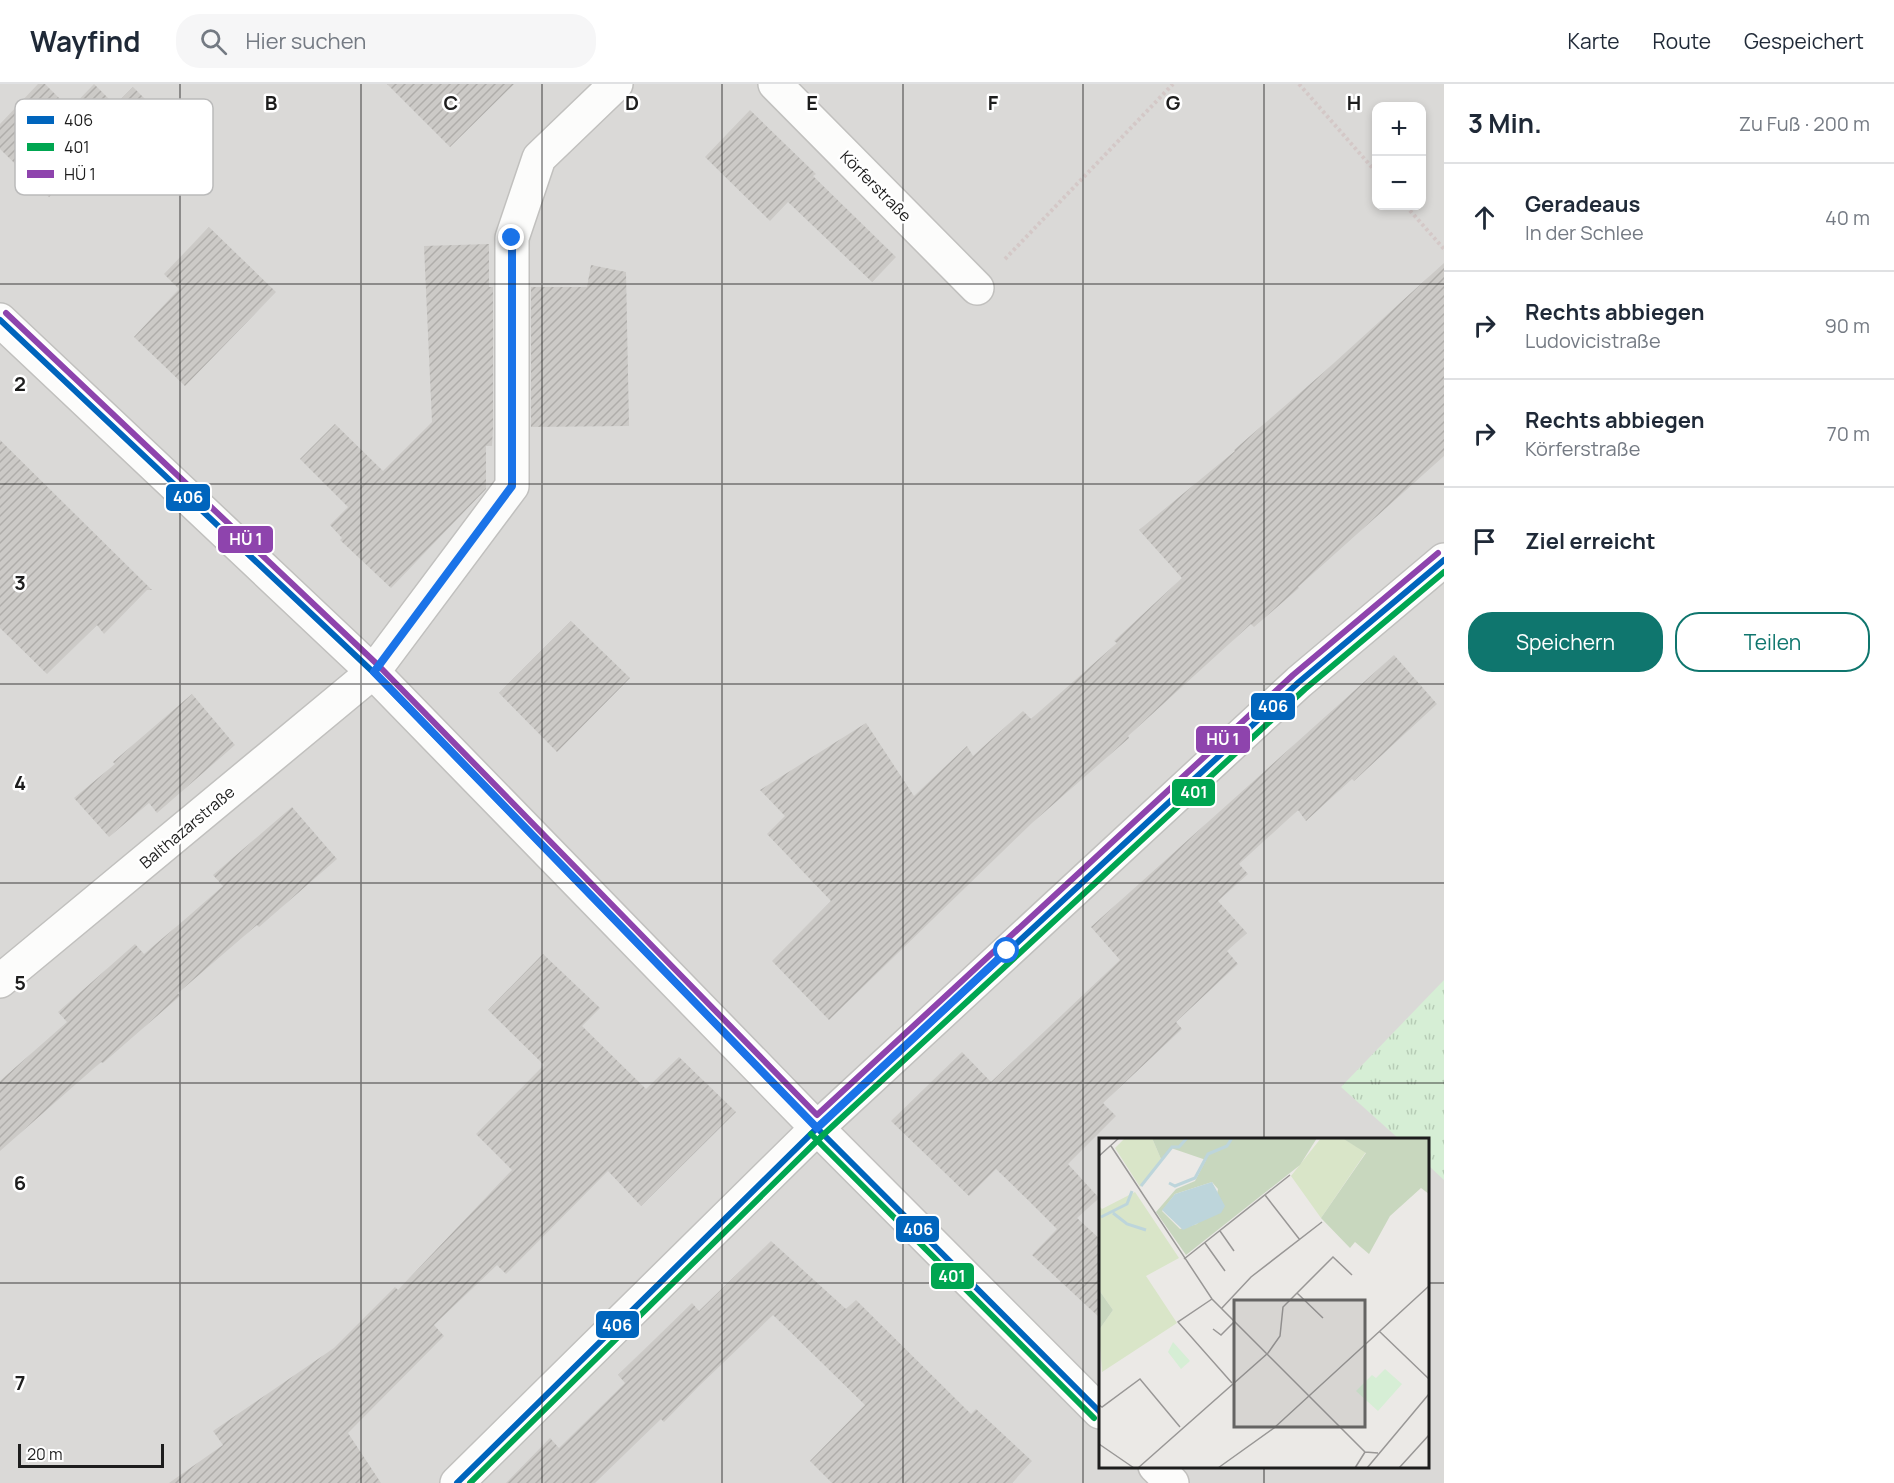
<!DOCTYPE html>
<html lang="de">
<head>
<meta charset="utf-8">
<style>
	:root { --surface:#fff; --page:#f6f6f7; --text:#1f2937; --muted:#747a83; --line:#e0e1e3; --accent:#0f766e }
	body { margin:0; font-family:Manrope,sans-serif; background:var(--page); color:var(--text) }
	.controls { position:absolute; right:18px; top:18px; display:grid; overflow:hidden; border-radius:12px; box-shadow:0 3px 9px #0003 }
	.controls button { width:54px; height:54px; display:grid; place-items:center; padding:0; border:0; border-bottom:2px solid var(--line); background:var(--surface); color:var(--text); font:30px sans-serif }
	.scale { position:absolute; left:18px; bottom:15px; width:146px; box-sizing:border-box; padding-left:6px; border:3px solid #1d1d1d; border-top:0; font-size:16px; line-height:21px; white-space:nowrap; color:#1d1d1d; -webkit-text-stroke:4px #fff; paint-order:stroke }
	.stop { position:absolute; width:18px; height:18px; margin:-14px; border:4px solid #1a73e8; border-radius:50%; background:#fff }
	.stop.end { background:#1a73e8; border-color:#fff; box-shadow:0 2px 6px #0008 }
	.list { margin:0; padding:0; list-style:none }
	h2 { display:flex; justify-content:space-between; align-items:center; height:78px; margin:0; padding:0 24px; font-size:26px }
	h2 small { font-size:20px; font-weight:400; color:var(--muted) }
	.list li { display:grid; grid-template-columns:39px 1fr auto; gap:18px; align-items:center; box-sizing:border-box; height:108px; padding:0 24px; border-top:2px solid var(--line) }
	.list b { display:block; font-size:22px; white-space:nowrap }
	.list p { margin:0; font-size:20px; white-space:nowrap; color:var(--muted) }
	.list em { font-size:20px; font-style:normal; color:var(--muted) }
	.actions { display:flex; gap:12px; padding:18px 24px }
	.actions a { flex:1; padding:14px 0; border:2px solid var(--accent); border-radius:24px; text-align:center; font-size:21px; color:var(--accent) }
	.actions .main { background:var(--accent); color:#fff }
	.icon { flex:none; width:33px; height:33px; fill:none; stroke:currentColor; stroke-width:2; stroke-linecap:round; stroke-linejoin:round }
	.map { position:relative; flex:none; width:1444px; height:1399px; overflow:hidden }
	header { display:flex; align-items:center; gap:36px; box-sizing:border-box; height:84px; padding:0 30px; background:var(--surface); border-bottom:2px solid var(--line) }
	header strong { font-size:28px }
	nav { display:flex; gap:33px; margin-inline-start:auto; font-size:21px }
	.search { width:420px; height:54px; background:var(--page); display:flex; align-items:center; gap:15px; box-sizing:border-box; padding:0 21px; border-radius:24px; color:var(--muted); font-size:22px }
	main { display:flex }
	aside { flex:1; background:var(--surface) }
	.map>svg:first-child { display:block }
	.residential { fill:#dad9d7; fill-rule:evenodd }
	.park { fill:url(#park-tufts) }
	.building { fill:url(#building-hatch) }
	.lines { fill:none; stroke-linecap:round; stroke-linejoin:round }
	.minor-casing { stroke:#c1c0be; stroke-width:36 }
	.path { stroke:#d4c8c7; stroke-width:4; stroke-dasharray:3 3; stroke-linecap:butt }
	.minor { stroke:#fcfcfb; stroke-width:33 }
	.bus-1-casing { stroke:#fff; stroke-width:10 }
	.bus-2-casing { stroke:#fff; stroke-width:10 }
	.bus-3-casing { stroke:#fff; stroke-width:10 }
	.bus-1 { stroke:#0065bd; stroke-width:6 }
	.bus-2 { stroke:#00a651; stroke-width:6 }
	.bus-3 { stroke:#8e44ad; stroke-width:6 }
	.route { stroke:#1a73e8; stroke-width:8 }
	.grid { fill:none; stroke:#1d1d1d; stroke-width:1.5; stroke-opacity:0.55 }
	.labels { text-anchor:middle; stroke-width:5; stroke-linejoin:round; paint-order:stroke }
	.street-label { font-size:16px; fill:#1d1d1d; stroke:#fff }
	.inset-river { fill:none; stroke:#bdd5db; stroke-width:3 }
	.inset-road { fill:none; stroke:#999796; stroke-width:1.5 }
	.view { fill:#656463; fill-opacity:0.15; stroke:#656463; stroke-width:3 }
	.inset-edge { fill:none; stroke:#1d1d1d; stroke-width:3 }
	.key { fill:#fff; stroke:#bbb; stroke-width:1.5 }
	.key-label { font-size:16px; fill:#1d1d1d }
	.grid-label { font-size:20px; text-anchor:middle; font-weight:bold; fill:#1d1d1d; stroke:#fff; stroke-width:5; stroke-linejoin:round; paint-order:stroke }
	.line-badge { stroke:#fff; stroke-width:2 }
	.badge-label { font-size:16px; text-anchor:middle; font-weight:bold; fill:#fff }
</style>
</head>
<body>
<header>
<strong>Wayfind</strong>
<div class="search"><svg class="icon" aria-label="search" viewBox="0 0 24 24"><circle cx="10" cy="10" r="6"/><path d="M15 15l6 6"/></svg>Hier suchen</div>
<nav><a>Karte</a><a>Route</a><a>Gespeichert</a></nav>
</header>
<main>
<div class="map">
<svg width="1444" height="1399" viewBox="0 0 1444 1399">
	<defs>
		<pattern id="park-tufts" width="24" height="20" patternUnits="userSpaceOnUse" patternTransform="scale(1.5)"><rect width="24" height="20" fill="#d6eed5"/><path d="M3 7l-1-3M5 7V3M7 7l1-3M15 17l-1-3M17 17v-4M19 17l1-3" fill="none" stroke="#b7ccb6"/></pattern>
		<pattern id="building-hatch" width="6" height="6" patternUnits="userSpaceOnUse" patternTransform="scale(1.5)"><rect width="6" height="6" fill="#cccac7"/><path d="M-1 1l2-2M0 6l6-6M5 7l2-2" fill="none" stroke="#afadaa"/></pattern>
	</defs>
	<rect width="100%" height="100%" fill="#ebe9e6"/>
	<path class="residential" d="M 0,0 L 1444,0 L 1444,1399 L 0,1399 ZM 1376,22 L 1422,22 L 1422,122 L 1376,122 ZM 1100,1056 L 1428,1056 L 1428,1382 L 1100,1382 Z"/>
	<path class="park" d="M 1444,896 L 1444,1096 L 1428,1081 L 1428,1056 L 1399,1055 L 1341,1003 Z"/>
	<path class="building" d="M 38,0 L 45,0 L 70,25 L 94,0 L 115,21 L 133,3 L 168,38 L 126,82 L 102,59 L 49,113 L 0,65 L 0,40 Z
		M 387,0 L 514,0 L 450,63 Z
		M 750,26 L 816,90 L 813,92 L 896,173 L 872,198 L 788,118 L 770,137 L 705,73 Z
		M 209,143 L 276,208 L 185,302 L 134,253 L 179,205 L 164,190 Z
		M 489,160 L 489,203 L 493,203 L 493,344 L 492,362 L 486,362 L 486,405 L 391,504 L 340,456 L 342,454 L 330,441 L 348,423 L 300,375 L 335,340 L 383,387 L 432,338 L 424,162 Z
		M 1444,179 L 1444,372 L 1298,503 L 1299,504 L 1254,543 L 1251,540 L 1128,652 L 1129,654 L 1032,739 L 829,936 L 772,877 L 831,817 L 767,750 L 785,732 L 760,706 L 866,639 L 914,712 L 967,662 L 973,672 L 1023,627 L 1031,635 L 1117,559 L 1114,557 L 1182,494 L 1139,446 L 1235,367 L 1234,366 L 1324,288 Z
		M 591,181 L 626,188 L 629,342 L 531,343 L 531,203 L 587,203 Z
		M 0,356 L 152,506 L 147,506 L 104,550 L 97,541 L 47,590 L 0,544 Z
		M 571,537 L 630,594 L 557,668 L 499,609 Z
		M 1394,571 L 1437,620 L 1354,697 L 1352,695 L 1306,737 L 1298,726 L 1239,780 L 1248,790 L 1218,817 L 1247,849 L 1227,867 L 1238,880 L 1176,938 L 1182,945 L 1103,1019 L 1116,1032 L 1068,1080 L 1099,1114 L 1077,1134 L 1101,1156 L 1101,1235 L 1032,1171 L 1057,1145 L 1029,1117 L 996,1085 L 969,1112 L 891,1037 L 962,968 L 991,998 L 1120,876 L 1091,843 Z
		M 192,610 L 235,661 L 157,729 L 149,719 L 109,753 L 74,714 L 115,680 L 113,678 Z
		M 292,723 L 337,775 L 259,843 L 257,841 L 178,909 L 180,912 L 103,979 L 101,978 L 0,1067 L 0,997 L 67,938 L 58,928 L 135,860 L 144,870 L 183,837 L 223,802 L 213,791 Z
		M 543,870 L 600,924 L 582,942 L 646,1005 L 679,973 L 736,1028 L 641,1122 L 608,1087 L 506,1190 L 497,1181 L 434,1241 L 444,1252 L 348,1349 L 381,1399 L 169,1399 L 223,1361 L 213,1347 L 334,1264 L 395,1203 L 398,1206 L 512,1086 L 476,1050 L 544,981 L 488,926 Z
		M 771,1157 L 846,1225 L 856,1216 L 971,1330 L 976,1325 L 1032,1377 L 1012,1399 L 832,1399 L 810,1377 L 865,1321 L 773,1231 L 699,1302 L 664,1338 L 661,1335 L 595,1399 L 506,1399 L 550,1354 L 559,1364 L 625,1299 L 618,1291 L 692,1219 L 699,1227 Z"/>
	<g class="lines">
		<g class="minor-casing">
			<path id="minor" d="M 775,0 L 977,204
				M 0,236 L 373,588 L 817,1044 L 1100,1328
				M 0,897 L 373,588 L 512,402 L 512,154 L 539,74 L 616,0
				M 1155,1382 L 1172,1399
				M 457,1399 L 817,1044 L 1299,598 L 1444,476"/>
		</g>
		<path class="path" d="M 1299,0 L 1376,88
			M 1406,122 L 1444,165
			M 1005,175 L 1173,0"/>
		<use href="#minor" class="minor"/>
		<g class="bus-1-casing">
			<path id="bus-1" d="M 0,236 L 373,588 L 817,1044 L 1100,1328
				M 457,1399 L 817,1044 L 1299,598 L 1444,476"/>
		</g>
		<g class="bus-2-casing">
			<path id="bus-2" d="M 811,1050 L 1094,1334
				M 470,1399 L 823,1051 L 1305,605 L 1444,488"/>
		</g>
		<g class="bus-3-casing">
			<path id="bus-3" d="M 6,229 L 379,582 L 817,1031 L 1293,591 L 1438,469"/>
		</g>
		<use href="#bus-1" class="bus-1"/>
		<use href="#bus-2" class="bus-2"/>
		<use href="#bus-3" class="bus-3"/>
	</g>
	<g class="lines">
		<path class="route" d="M 512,154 L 512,402 L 374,588 L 817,1044 L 1007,867"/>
	</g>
	<path class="grid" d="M 180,0 L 180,1399M 361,0 L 361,1399M 542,0 L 542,1399M 722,0 L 722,1399M 903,0 L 903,1399M 1083,0 L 1083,1399M 1264,0 L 1264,1056M 0,200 L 1444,200M 0,400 L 1444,400M 0,600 L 1444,600M 0,799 L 1444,799M 0,999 L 1444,999M 0,1199 L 1100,1199M 1428,1199 L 1444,1199M 1264,1382 L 1264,1399"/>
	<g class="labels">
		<g class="street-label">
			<text transform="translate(876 102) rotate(45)" y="6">Körferstraße</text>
			<text transform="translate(187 743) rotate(-40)" y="6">Balthazarstraße</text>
		</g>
	</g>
	<g transform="translate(1099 1054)">
		<rect width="330" height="330" fill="#ebe9e6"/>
		<path d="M 26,0 L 53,0 L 62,21 L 41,49 L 16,10 ZM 222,0 L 243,0 L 267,14 L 222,80 L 192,38 ZM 36,54 L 80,120 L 47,138 L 78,185 L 3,234 L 0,192 L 14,172 L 0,152 L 0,68 L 3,71 Z" fill="#d9e5c8"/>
		<path d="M 53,0 L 218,0 L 201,27 L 87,117 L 57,74 L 77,51 L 96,43 L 107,22 L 72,10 L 62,21 ZM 113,44 L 119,51 L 118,56 L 98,86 L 81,91 L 63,73 L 76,56 ZM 243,0 L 330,0 L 330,56 L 322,50 L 291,78 L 270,116 L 256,104 L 251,110 L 222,80 L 267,15 ZM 0,152 L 14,172 L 0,192 Z" fill="#c8d7be" fill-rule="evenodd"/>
		<path d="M 74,204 L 91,223 L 82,231 L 69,214 ZM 286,231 L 303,246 L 279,273 L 257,253 L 273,237 L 277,240 Z" fill="#d6eed5"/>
		<path d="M 113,44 L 126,68 L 122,75 L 84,92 L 63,72 L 76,56 Z" fill="#bdd5db"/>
		<path class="inset-river" d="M 70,45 L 76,48 L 96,40 L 109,16 L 128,8 L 133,0M 42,48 L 73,9 L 80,9 L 88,0M 14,75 L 28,86 L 47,92M 2,79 L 28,66 L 33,53"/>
		<path class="inset-road" d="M 12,8 L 113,161 L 266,314 L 279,315M 0,18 L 20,0M 166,57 L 201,102M 121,93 L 135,113M 106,105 L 126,133M 85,121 L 191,37M 198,155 L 224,180M 113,161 L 79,184 L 133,245M 122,171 L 152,139 L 223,84M 114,191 L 122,197 L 135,184M 280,193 L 330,241M 0,267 L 3,269 L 41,241 L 81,289M 0,306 L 35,330M 39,330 L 169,215 L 181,198 L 184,169 L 234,119 L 253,137M 119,330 L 175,290 L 330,148M 256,330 L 266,314M 268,330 L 330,256M 300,330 L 330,297"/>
		<path class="view" d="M 135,162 L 266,162 L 266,289 L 135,289 Z"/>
		<rect width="330" height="330" class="inset-edge"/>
	</g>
	<rect x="15" y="15" width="198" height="96" rx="9" class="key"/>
	<rect x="27" y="32" width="27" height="8" fill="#0065bd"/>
	<rect x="27" y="59" width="27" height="8" fill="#00a651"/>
	<rect x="27" y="86" width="27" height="8" fill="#8e44ad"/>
	<g class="key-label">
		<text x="64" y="42">406</text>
		<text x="64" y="69">401</text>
		<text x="64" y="96">HÜ 1</text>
	</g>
	<g class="grid-label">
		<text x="271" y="26">B</text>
		<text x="451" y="26">C</text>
		<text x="632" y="26">D</text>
		<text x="812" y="26">E</text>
		<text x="993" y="26">F</text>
		<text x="1173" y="26">G</text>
		<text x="1354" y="26">H</text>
		<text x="20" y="307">2</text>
		<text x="20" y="506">3</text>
		<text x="20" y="706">4</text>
		<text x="20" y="906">5</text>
		<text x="20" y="1106">6</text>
		<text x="20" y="1306">7</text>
	</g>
	<g class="line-badge">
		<rect x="165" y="399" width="46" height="29" rx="6" fill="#0065bd"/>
		<rect x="217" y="441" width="57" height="29" rx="6" fill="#8e44ad"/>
		<rect x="1250" y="608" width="46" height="29" rx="6" fill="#0065bd"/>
		<rect x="1195" y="641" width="56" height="29" rx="6" fill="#8e44ad"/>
		<rect x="1171" y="694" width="45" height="29" rx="6" fill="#00a651"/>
		<rect x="895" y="1131" width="45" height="28" rx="6" fill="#0065bd"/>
		<rect x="930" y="1178" width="45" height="28" rx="6" fill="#00a651"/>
		<rect x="595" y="1226" width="45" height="29" rx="6" fill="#0065bd"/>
	</g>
	<g class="badge-label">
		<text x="188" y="419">406</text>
		<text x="246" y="461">HÜ 1</text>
		<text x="1273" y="628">406</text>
		<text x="1223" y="661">HÜ 1</text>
		<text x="1194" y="714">401</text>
		<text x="918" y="1151">406</text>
		<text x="952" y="1198">401</text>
		<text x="617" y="1247">406</text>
	</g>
</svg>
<div class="controls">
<button>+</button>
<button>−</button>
</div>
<div class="scale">20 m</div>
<div class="stop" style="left:1007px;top:867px"></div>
<div class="stop end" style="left:512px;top:154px"></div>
</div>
<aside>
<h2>3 Min.<small>Zu Fuß · 200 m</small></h2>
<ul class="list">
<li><svg class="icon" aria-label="ahead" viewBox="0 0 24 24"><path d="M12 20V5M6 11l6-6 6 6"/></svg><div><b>Geradeaus</b><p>In der Schlee</p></div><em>40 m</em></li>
<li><svg class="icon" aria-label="right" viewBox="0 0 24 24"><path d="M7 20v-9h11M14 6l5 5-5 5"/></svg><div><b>Rechts abbiegen</b><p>Ludovicistraße</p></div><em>90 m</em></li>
<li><svg class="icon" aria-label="right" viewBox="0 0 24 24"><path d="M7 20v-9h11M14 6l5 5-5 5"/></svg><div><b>Rechts abbiegen</b><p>Körferstraße</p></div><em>70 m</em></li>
<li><svg class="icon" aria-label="arrive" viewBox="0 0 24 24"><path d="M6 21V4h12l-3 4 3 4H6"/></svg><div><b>Ziel erreicht</b></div></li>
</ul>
<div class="actions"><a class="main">Speichern</a><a>Teilen</a></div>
</aside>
</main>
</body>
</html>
